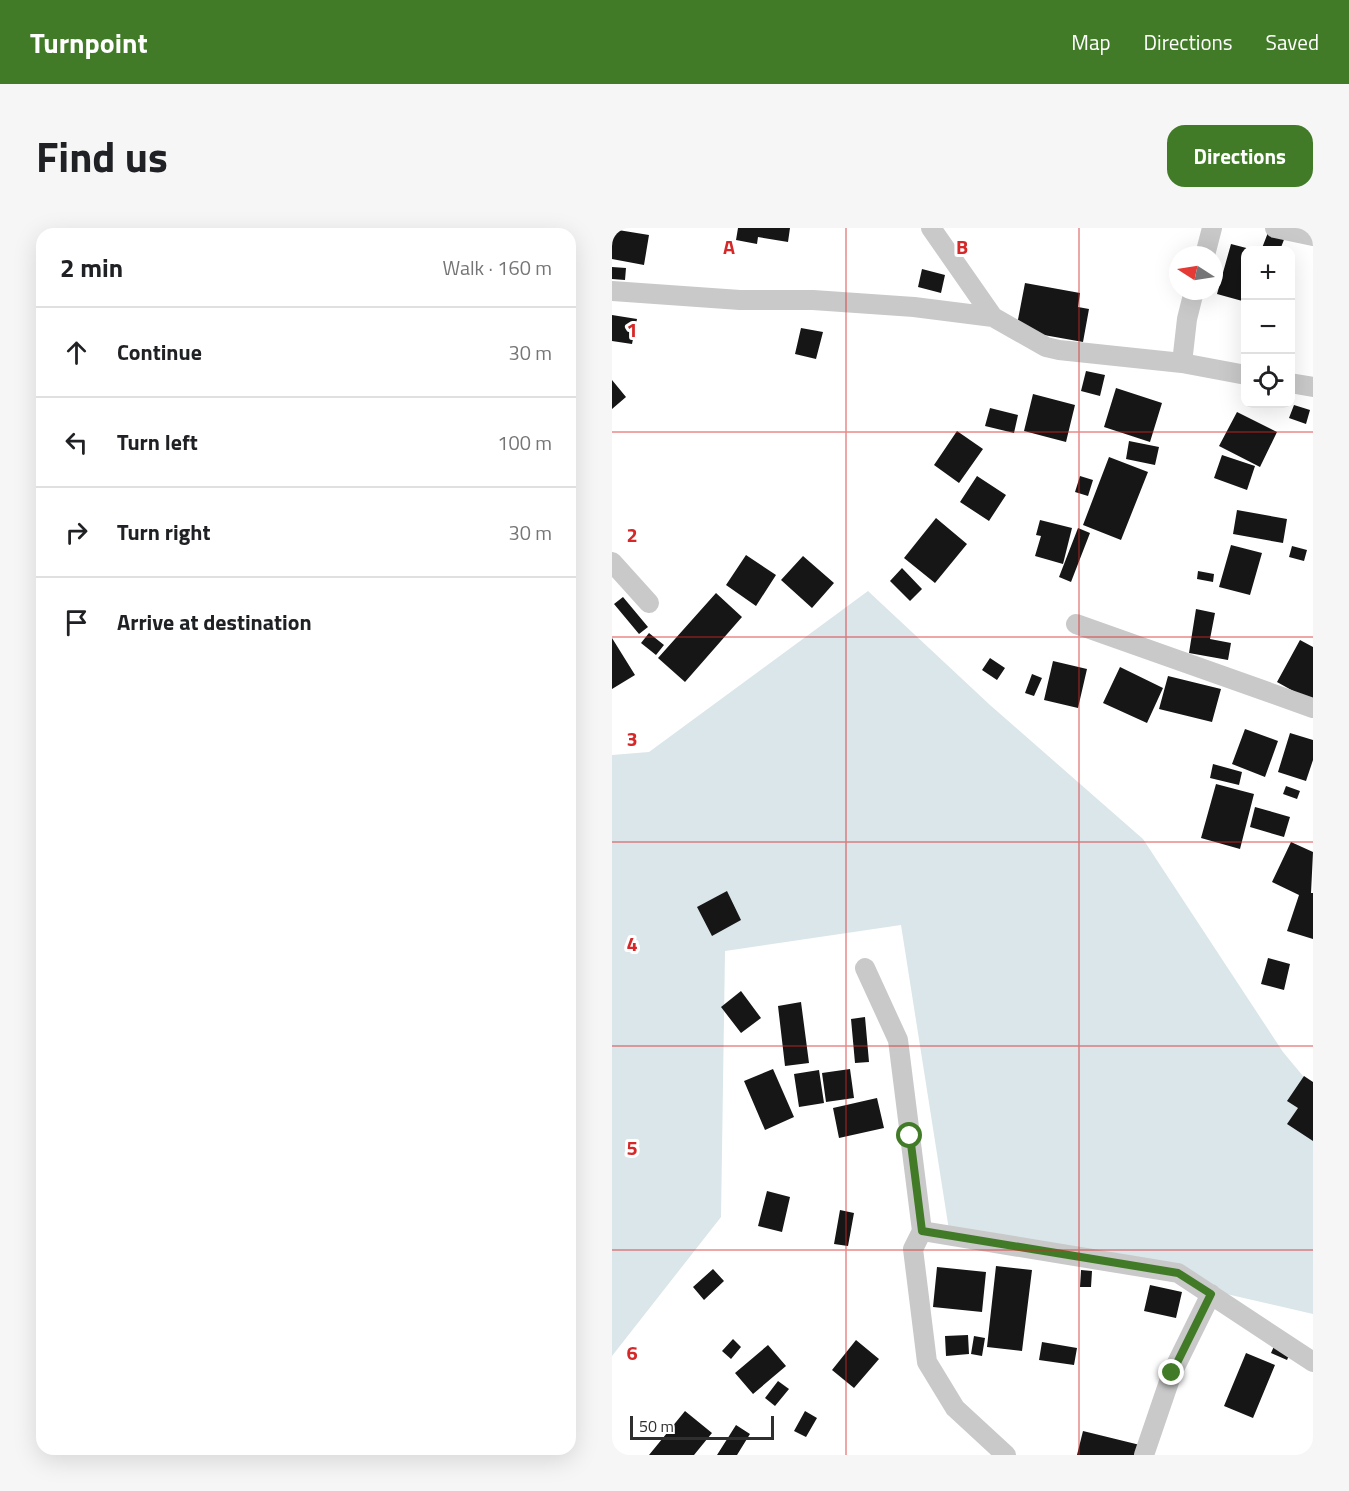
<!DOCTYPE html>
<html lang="en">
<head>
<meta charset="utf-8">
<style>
	:root { --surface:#fff; --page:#f6f6f6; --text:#202124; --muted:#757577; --line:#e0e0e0; --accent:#427b28 }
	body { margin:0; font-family:"Titillium Web",sans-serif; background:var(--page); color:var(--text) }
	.controls { position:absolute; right:18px; top:18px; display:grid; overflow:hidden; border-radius:12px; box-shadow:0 6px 24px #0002 }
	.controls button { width:54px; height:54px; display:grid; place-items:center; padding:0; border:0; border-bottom:2px solid var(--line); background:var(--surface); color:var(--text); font:30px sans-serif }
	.compass { position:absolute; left:557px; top:18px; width:54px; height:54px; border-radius:50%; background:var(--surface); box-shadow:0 6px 24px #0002; rotate:282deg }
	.scale { position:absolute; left:18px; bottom:15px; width:144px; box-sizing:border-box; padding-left:6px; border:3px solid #2f2f2f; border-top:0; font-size:16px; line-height:21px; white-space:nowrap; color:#2f2f2f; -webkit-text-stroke:4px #fff; paint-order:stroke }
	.stop { position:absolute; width:18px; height:18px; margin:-14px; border:4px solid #427b28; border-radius:50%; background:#fff }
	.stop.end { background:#427b28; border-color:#fff; box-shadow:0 2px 6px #0008 }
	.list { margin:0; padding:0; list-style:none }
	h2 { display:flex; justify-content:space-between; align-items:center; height:78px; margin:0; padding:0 24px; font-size:26px }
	h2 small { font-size:20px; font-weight:400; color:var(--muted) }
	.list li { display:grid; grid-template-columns:39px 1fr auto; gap:18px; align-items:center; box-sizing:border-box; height:90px; padding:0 24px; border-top:2px solid var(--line) }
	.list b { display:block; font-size:22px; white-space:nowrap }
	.list em { font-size:20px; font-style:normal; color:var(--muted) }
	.icon { flex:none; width:33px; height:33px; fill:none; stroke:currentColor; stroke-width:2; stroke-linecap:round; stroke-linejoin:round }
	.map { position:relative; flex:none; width:701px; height:1227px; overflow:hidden; border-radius:18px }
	header { display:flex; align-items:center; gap:36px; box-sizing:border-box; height:84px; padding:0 30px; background:var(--accent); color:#fff }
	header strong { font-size:28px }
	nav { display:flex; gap:33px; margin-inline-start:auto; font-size:21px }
	.intro { display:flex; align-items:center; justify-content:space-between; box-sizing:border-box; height:144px; padding:0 36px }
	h1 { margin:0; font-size:42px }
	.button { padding:15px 27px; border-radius:18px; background:var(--accent); color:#fff; font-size:21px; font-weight:700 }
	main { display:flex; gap:36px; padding:0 36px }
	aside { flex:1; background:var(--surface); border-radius:18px; box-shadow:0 6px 24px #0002 }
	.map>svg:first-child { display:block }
	.green { fill:#dae6ea }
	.building { fill:#161616 }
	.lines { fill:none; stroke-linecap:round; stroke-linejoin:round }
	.minor { stroke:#c9c9c9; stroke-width:20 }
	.route { stroke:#427b28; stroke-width:8 }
	.grid { fill:none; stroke:#d62828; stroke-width:1.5; stroke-opacity:0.55 }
	.grid-label { font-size:20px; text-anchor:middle; font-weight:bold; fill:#d62828; stroke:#fff; stroke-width:6; stroke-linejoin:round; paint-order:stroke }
</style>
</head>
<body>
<header>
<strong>Turnpoint</strong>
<nav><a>Map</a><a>Directions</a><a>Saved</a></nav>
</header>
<div class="intro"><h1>Find us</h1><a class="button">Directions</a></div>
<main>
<aside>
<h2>2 min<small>Walk · 160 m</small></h2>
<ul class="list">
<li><svg class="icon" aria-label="ahead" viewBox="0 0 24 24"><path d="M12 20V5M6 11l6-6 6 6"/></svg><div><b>Continue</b></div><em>30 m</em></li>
<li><svg class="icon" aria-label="left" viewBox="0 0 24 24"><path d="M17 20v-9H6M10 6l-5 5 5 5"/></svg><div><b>Turn left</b></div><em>100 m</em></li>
<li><svg class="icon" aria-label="right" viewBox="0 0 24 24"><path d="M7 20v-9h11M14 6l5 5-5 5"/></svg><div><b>Turn right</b></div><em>30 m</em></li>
<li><svg class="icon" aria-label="arrive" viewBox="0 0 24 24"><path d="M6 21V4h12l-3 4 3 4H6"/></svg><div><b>Arrive at destination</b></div></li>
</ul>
</aside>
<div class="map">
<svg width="701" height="1227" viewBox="0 0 701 1227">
	<rect width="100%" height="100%" fill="#fff"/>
	<path class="green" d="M 256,363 L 378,477 L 531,611 L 671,824 L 701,860 L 701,1086 L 337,1002 L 289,697 L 113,723 L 109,989 L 0,1128 L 0,527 L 37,524 Z"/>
	<path class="building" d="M 126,0 L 178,0 L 176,14 L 146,9 L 145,16 L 124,12 Z
		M 0,1 L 37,7 L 32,37 L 0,31 Z
		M 657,2 L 673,9 L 668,22 L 655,22 L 650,20 Z
		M 619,16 L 642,22 L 634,22 L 634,74 L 605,66 Z
		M 0,39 L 14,40 L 13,52 L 0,51 Z
		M 310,41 L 333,47 L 329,65 L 306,59 Z
		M 413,55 L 468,65 L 466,79 L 477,81 L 471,114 L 404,102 Z
		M 0,87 L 25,91 L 20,116 L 0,113 Z
		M 189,100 L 211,104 L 204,131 L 183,126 Z
		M 474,143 L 493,147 L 488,168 L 469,163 Z
		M 0,152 L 14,169 L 0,181 Z
		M 504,160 L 550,175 L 538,214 L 492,199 Z
		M 421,166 L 463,177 L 454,214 L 412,203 Z
		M 682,177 L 698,182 L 694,196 L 677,190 Z
		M 378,180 L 406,187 L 402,205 L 373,198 Z
		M 625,184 L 665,204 L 648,239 L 607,218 Z
		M 345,203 L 371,221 L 347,255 L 322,237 Z
		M 517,213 L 547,219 L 543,237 L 514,231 Z
		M 610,227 L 643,238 L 635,262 L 602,250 Z
		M 497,229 L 536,244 L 509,312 L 471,297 Z
		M 365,248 L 394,267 L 377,293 L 348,274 Z
		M 468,248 L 481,252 L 476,268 L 463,264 Z
		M 625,282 L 675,291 L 671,315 L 621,306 Z
		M 324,290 L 355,316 L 323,355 L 292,330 Z
		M 428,292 L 460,300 L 451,336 L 423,328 L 429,308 L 424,307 Z
		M 466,300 L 478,305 L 459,354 L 447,349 Z
		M 619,317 L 650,325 L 638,367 L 607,359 Z
		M 680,318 L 695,322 L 692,333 L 677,329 Z
		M 134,327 L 164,347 L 144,378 L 114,357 Z
		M 191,328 L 222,355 L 200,380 L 169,352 Z
		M 290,340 L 310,361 L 298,373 L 278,353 Z
		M 586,343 L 602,346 L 601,354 L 585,351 Z
		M 104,365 L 130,389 L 73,454 L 46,430 Z
		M 11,369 L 36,399 L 27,406 L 2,376 Z
		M 584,381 L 603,385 L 598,411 L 619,415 L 616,432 L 577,425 Z
		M 37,405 L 52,417 L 44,427 L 29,415 Z
		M 0,410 L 23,447 L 0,461 Z
		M 688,412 L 701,419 L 701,474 L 665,454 Z
		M 378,430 L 393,440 L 385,452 L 370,442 Z
		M 441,433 L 475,441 L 466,480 L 432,472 Z
		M 508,439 L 551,460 L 535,495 L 491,475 Z
		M 420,446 L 430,450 L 422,468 L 413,465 Z
		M 556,448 L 609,461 L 600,494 L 547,481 Z
		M 633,501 L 666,513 L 653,549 L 620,536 Z
		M 678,505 L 701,512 L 701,532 L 694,553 L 666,544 Z
		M 601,536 L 630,544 L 627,557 L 598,550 Z
		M 604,556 L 642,566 L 628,621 L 589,610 Z
		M 674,558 L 688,563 L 685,571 L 671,566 Z
		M 643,579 L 678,589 L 672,609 L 638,599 Z
		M 679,614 L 701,624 L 699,665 L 701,665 L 701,711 L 675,703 L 687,667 L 660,654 Z
		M 115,663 L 129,692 L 100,708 L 85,679 Z
		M 656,730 L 678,736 L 672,762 L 649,756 Z
		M 129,763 L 149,790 L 129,805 L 109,779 Z
		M 189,774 L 197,835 L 173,838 L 166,778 Z
		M 253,789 L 257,834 L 243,835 L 239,791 Z
		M 161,841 L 182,889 L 153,902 L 132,853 Z
		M 238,841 L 242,870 L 214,874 L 210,845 Z
		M 207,842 L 212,875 L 187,879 L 182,846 Z
		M 692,848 L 701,854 L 701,913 L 675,896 L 686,880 L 675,873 Z
		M 265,870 L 272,900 L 227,910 L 221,880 Z
		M 155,963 L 178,969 L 170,1004 L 146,998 Z
		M 228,982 L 242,985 L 236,1018 L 222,1016 Z
		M 384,1038 L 420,1042 L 410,1123 L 375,1119 Z
		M 325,1039 L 374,1044 L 370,1084 L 321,1079 Z
		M 101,1041 L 112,1053 L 92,1072 L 81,1059 Z
		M 469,1042 L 480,1043 L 479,1059 L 468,1059 Z
		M 538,1057 L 570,1064 L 564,1090 L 532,1083 Z
		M 356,1107 L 357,1126 L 334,1128 L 333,1108 Z
		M 362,1108 L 373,1110 L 370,1128 L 359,1126 Z
		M 121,1111 L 129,1119 L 119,1131 L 110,1123 Z
		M 244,1112 L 267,1131 L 242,1160 L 220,1142 Z
		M 430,1114 L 465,1120 L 462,1137 L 427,1132 Z
		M 663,1116 L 679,1123 L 675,1132 L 659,1125 Z
		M 156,1117 L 174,1138 L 141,1166 L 123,1145 Z
		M 634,1125 L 663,1137 L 641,1190 L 612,1178 Z
		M 166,1153 L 177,1161 L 163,1178 L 153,1170 Z
		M 73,1183 L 100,1205 L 82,1227 L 37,1227 Z
		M 193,1183 L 205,1190 L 194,1209 L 182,1203 Z
		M 124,1197 L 138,1206 L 125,1227 L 105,1227 Z
		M 471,1203 L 528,1217 L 526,1227 L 465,1227 Z"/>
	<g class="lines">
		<path class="minor" d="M 319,0 L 381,89
			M 663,0 L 701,8
			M 593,27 L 600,0
			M 0,63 L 128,72 L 201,72 L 302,79 L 381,89 L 434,119 L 447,122 L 570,135 L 634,147
			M 570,135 L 575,91 L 582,63
			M 678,155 L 701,159
			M 0,334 L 37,375
			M 464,396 L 701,480
			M 253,740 L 286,812 L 310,1003 L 566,1045 L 701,1134
			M 310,1003 L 301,1021 L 315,1134 L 343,1180 L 394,1227
			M 532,1227 L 560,1145 L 599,1066"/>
	</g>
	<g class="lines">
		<path class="route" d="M 298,908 L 310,1003 L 566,1045 L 599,1066 L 560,1145"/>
	</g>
	<path class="grid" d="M 234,0 L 234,1227M 467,0 L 467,1227M 0,204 L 701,204M 0,409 L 701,409M 0,614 L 701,614M 0,818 L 701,818M 0,1022 L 701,1022"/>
	<g class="grid-label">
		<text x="117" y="26">A</text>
		<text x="350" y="26">B</text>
		<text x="20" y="109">1</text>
		<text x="20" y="314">2</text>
		<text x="20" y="518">3</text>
		<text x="20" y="723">4</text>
		<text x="20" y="927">5</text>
		<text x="20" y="1132">6</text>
	</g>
</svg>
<div class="controls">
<button>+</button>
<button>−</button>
<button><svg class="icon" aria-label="locate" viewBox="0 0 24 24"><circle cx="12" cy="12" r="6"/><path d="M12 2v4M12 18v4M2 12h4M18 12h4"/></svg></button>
</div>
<svg class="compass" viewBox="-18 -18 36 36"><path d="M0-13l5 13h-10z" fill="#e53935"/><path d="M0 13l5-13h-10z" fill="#757577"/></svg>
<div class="scale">50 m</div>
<div class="stop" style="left:298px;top:908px"></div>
<div class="stop end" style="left:560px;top:1145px"></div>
</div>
</main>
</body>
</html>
